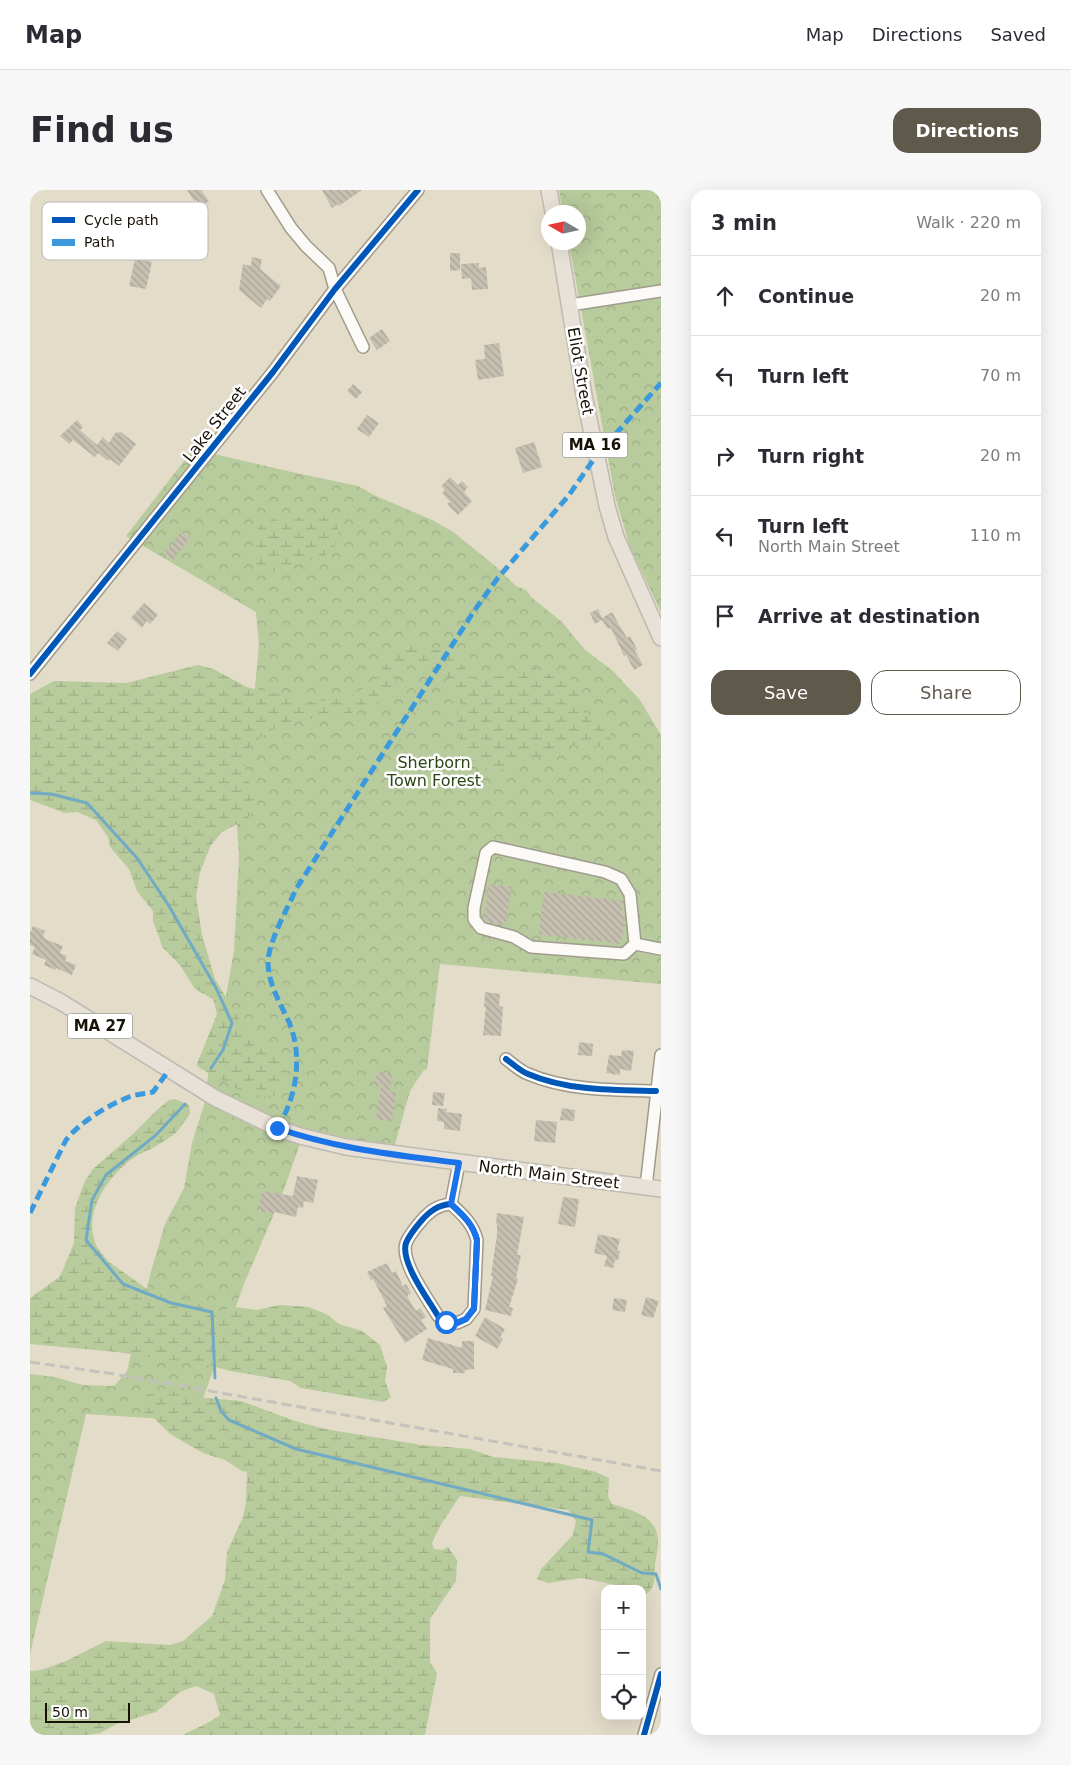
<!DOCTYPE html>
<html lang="en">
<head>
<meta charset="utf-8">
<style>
	:root { --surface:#fff; --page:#f7f7f7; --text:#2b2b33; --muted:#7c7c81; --line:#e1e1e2; --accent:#5f594b }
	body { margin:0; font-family:"DejaVu Sans",sans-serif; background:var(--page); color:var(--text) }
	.controls { position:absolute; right:15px; bottom:15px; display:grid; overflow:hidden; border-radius:10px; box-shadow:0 5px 20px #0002 }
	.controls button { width:45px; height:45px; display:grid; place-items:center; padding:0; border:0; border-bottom:1px solid var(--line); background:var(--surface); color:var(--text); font:25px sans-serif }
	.compass { position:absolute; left:511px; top:15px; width:45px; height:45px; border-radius:50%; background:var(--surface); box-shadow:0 5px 20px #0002; rotate:279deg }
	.scale { position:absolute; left:15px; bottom:12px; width:85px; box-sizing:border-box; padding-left:5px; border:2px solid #181307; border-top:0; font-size:14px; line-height:18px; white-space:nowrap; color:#181307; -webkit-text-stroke:4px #fff; paint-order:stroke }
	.stop { position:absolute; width:15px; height:15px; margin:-11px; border:4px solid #1a73e8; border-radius:50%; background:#fff }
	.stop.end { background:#1a73e8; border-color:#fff; box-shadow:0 1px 5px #0008 }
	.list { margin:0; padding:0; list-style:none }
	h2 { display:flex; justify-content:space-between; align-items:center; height:65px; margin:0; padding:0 20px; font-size:21px }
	h2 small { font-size:16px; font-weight:400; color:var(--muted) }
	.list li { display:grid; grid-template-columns:32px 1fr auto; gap:15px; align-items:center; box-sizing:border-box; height:80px; padding:0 20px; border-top:1px solid var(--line) }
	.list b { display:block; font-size:19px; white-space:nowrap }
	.list p { margin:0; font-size:16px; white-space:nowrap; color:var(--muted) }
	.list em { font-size:16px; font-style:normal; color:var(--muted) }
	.actions { display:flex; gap:10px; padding:15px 20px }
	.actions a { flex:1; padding:11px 0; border:1px solid var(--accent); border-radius:15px; text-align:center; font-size:18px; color:var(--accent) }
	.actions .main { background:var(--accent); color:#fff }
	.icon { flex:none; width:28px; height:28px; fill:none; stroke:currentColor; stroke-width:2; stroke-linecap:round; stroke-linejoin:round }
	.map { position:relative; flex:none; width:631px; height:1545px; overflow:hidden; border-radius:15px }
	header { display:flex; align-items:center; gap:30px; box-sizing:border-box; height:70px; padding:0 25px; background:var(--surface); border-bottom:1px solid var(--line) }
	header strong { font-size:24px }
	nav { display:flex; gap:28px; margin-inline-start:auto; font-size:18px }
	.intro { display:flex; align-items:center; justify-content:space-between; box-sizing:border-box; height:120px; padding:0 30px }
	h1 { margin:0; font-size:35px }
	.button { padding:12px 22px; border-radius:15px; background:var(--accent); color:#fff; font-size:18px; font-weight:700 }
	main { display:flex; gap:30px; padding:0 30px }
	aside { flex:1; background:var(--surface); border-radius:15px; box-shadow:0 5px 20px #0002 }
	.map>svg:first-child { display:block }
	.forest { fill:url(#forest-crowns) }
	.wetland { fill:url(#wetland-marsh) }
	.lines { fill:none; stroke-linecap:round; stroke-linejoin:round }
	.stream { stroke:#70aac4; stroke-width:3 }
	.building { fill:url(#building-back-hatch) }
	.minor-casing { stroke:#a19b8d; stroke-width:14 }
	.major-casing { stroke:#bebab1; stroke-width:18 }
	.minor { stroke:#fbfaf7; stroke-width:11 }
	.major { stroke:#e7e1d8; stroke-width:15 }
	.rail { stroke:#c4c2bd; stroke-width:3; stroke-dasharray:10 5; stroke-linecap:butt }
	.quiet { stroke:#3b9add; stroke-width:5; stroke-dasharray:10 5; stroke-linecap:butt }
	.cycleway-casing { stroke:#fff; stroke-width:9 }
	.cycleway { stroke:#0057b8; stroke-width:6 }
	.route { stroke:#1a73e8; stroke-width:6 }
	.labels { text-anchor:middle; stroke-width:5; stroke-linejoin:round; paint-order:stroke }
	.shield { fill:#fff; stroke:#5d5a51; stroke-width:1 }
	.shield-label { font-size:15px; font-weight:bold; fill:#181307 }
	.street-label { font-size:16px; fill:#181307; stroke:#fff }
	.park-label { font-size:16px; fill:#2c4614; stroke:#fff }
	.key { fill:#fff; stroke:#bab8b5; stroke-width:1 }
	.key-label { font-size:14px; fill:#181307 }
</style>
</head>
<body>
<header>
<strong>Map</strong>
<nav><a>Map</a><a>Directions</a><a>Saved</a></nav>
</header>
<div class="intro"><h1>Find us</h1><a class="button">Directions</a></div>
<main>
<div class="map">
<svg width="631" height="1545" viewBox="0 0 631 1545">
	<defs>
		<pattern id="forest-crowns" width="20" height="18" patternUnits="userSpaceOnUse" patternTransform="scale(1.25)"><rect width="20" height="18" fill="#b8cb9c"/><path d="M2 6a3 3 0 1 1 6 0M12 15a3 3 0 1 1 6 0" fill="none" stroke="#9dad85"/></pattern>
		<pattern id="wetland-marsh" width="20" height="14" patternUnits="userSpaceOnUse" patternTransform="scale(1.25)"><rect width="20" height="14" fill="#b8cb9c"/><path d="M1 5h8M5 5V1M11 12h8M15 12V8" fill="none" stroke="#9dad85"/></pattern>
		<pattern id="building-back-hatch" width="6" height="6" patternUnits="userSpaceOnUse" patternTransform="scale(1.25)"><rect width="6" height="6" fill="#c6c0b1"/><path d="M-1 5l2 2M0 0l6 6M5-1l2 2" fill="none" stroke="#a9a497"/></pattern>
	</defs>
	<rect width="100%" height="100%" fill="#e3dcc9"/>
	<path class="forest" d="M 529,0 L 631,0 L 631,422 L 600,357 L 585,306 L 539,53 L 548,52 L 548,22 L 533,22 Z
		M 164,258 L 188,265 L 257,281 L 328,296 L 344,305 L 402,330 L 422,341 L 464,375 L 486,396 L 496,400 L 501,407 L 532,432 L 555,460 L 582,480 L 610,510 L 631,545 L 631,794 L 410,774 L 397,879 L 393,881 L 380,901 L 364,958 L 270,954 L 252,1005 L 214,1094 L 165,1231 L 56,1224 L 0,1464 L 0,1184 L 25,1187 L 53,1195 L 84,1196 L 97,1181 L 120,1085 L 135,1034 L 154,998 L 162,953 L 174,915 L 179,878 L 194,817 L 204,761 L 209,666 L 206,623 L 210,578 L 223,518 L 229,455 L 226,422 L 96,346 Z"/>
	<path class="wetland" d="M 280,323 C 295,327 311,327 308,347 C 307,352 305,357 301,361 C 292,370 280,370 269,374 C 261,376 243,384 235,381 C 231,380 228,376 226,373 L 225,352 L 228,337 C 240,327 263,332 280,323 Z
		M 378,452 L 422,464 L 444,490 L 475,485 L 494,474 L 502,476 L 512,482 L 540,489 L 547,499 L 555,525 C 570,531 581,529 581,548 L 574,557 L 539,555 L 515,566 L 488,572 L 466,582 L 456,580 L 441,569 L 430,551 L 427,527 L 431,514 L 422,492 L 416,485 L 399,480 L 385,469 L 368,482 L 360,504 L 346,513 L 315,525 L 300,525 L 289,530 L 278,528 L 239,541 L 220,556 L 214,572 L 218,591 L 226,603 L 224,620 L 217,629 L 192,642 L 181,655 L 170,682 L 166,706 L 172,745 L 185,789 L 214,837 L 244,861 L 255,878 L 250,902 L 240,908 L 209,900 L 168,877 L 167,874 L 187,824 L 183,809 L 165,799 L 150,775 L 133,758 L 123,731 L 123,721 L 107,701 L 99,679 L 80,657 L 78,647 L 66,630 L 47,622 L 35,623 L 0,610 L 0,504 L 24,491 L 96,493 L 168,475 L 183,479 L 217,497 L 283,512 L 320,507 L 335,497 L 340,498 L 368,456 Z
		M 145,909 L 159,915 L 160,924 C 155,930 150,940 143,945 C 136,950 128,955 121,959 C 115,962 108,964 103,968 C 80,985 55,1018 64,1049 C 66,1058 73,1065 79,1072 L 120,1101 L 143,1104 L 189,1121 L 205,1117 L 226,1120 L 250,1115 L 279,1117 L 298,1125 L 309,1134 L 332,1141 L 350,1155 L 357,1177 L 355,1191 L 361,1207 L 354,1212 L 271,1198 L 260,1191 L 200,1181 L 170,1173 L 132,1169 L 87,1162 L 0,1154 L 0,1108 L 28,1088 L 32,1082 L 44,1053 L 45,1018 L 55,991 L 63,979 L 103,944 L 128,919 L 139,910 Z
		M 131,1198 L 168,1207 L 211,1211 L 265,1231 L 295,1239 L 392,1255 L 440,1259 L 463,1267 L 527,1273 L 566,1282 L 579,1288 L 578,1306 L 582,1314 C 601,1320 628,1326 628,1351 C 628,1359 626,1367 625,1375 C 625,1386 626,1396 617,1404 L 613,1404 L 612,1399 L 605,1399 L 552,1388 L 518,1393 L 507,1389 L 511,1379 L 543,1345 L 546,1331 L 538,1320 L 430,1306 L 410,1336 L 402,1353 L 404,1359 L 412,1360 L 418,1357 L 427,1370 L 426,1391 L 400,1429 L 400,1472 L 407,1483 L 395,1545 L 153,1545 C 166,1538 178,1534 190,1525 L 184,1504 L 166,1496 L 150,1502 L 126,1522 L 89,1533 L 70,1543 L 57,1545 L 0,1545 L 0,1481 L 11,1480 L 36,1471 L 76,1451 L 140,1455 L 153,1451 L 182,1426 L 195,1390 L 197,1362 L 213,1327 L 216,1312 L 217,1282 L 212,1281 L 195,1270 L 173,1263 L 140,1244 L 121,1225 L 114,1222 L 113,1214 L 116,1205 Z"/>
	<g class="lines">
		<path class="stream" d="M 0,603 L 21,604 L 57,613 L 107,668 L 139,716 L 186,798 L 202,833 L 193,860 L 181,878
			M 155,914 L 126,945 L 76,985 L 62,1010 L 56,1050 L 93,1094 L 141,1113 L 182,1122 L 185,1188
			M 186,1208 L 191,1221 L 199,1230 L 266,1259 L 562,1330 L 558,1362 L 573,1364 L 612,1383 L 626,1384 L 631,1399"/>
	</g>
	<path class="building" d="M 157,0 L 171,0 L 179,11 L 171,17 L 166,10 L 164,11 Z
		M 292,0 L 332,0 L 309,16 L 308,14 L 302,18 Z
		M 420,63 L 430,63 L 430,80 L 420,81 Z
		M 222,67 L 232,69 L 230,79 L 251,96 L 240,111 L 237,109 L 231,118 L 209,100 L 213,74 L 221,76 Z
		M 105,69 L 122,72 L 116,99 L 99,96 Z
		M 449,73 L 449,78 L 456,77 L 458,99 L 442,100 L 441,88 L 432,89 L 431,74 Z
		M 352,139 L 360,151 L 347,160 L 339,148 Z
		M 469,153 L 474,186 L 448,190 L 445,170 L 455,169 L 454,155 Z
		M 323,194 L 332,202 L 326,209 L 317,201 Z
		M 337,225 L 349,233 L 339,247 L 327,239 Z
		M 47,230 L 53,237 L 50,240 L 67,255 L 73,247 L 79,253 L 85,243 L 91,242 L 106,254 L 89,276 L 80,269 L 78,271 L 68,263 L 65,267 L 43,250 L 39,254 L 30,246 Z
		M 504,252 L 512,277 L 493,283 L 485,258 Z
		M 420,287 L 428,295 L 432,291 L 438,297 L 434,302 L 442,311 L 428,325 L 417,314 L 420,312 L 412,303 L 415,300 L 411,296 Z
		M 151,342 L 160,348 L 142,371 L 134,364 Z
		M 114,413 L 128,425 L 120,434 L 117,431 L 112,438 L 101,428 Z
		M 568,419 L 572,428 L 582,422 L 597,448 L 600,446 L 607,459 L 605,461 L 613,475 L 604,480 L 596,465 L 594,466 L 581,438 L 578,439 L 572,430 L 565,434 L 560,423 Z
		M 87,441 L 97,449 L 88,461 L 77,453 Z
		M 459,694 L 481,697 L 476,735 L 462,733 L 454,730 Z
		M 514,702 L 593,711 L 591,726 L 595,727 L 591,754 L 509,744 Z
		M 3,736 L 15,741 L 13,746 L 15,749 L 33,756 L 30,763 L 37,766 L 35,771 L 46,775 L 42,785 L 26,778 L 25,780 L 14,775 L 16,770 L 2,764 L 5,757 L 0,755 L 0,743 Z
		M 455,802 L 470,804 L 469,816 L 473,817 L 471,846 L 453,845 L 456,817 L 454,817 Z
		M 549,852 L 563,854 L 562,866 L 548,865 Z
		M 592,860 L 604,861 L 601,881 L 590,879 L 590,885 L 576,883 L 579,865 L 591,866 Z
		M 347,882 L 362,884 L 360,902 L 366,903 L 362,931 L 346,929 L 351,895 L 345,894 Z
		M 403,902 L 415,903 L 413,916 L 402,915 Z
		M 408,918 L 417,919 L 416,922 L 432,924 L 430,941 L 414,939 L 414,932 L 407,931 Z
		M 532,918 L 545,920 L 544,931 L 530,930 Z
		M 506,930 L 527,932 L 525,953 L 504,951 Z
		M 267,986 L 288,990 L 283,1013 L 274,1011 L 273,1018 L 268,1017 L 266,1027 L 244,1022 L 244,1024 L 229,1021 L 232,1001 L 263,1006 Z
		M 533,1007 L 549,1009 L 545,1037 L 528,1034 Z
		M 467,1023 L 494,1027 L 487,1065 L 491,1065 L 486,1088 L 488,1089 L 479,1117 L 483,1118 L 481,1126 L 455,1120 L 463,1086 L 461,1086 L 467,1044 L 467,1034 L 466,1034 Z
		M 568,1044 L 590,1049 L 587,1061 L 590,1061 L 588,1070 L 585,1070 L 583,1078 L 574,1076 L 577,1066 L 564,1063 Z
		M 357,1073 L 362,1083 L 366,1081 L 373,1096 L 376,1094 L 381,1103 L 377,1106 L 386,1121 L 390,1118 L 396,1127 L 391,1130 L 397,1139 L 375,1153 L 353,1118 L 357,1116 L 343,1089 L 341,1090 L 337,1082 Z
		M 616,1107 L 629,1111 L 623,1128 L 611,1125 Z
		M 584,1108 L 597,1110 L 595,1122 L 582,1120 Z
		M 455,1127 L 475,1139 L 470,1147 L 473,1149 L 467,1159 L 445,1146 Z
		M 398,1148 L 432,1158 L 432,1151 L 444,1151 L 444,1179 L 435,1180 L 435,1183 L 423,1183 L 423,1179 L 392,1170 Z"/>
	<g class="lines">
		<g class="minor-casing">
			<path id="minor" d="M 237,0 L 261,38 L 276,56 L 299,78 L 305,99 L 333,157
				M 540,115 L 631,101
				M 0,484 L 243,182 L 305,99 L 388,0
				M 463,657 L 575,682 L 591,689 L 600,704 L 605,754 L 594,764 L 501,757 L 484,747 L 451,738 L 444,729 L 444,718 L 456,663 Z
				M 605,754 L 631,759
				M 476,869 C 483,874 490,881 498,884 C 538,901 584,900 626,901
				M 616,997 L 631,865
				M 421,1014 C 433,1025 443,1034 447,1050 L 444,1119 L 436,1129 L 427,1133 L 417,1132 L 408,1126 C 398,1109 370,1072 376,1053 C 379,1045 386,1037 392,1030 C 400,1021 408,1015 421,1014 Z
				M 421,1014 L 429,973
				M 614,1545 L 631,1484"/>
		</g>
		<g class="major-casing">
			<path id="major" d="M 519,0 L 523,22
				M 529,52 L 554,205 L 577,316 L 586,347 L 631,448
				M 0,796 L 31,812 L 185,908 L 247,938 L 270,946 L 316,957 L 631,999"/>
		</g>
		<use href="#minor" class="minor"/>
		<use href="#major" class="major"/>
		<path class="rail" d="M 0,1172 L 84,1184 L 631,1281"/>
		<path class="quiet" d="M 247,938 C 267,908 273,865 259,832 C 250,813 239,795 238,774 C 237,754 258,718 266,699 L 444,421 L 467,389 L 539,305 L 566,266 L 631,193
			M 0,1023 L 36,950 C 49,933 78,915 99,907 C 106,904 115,904 123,902 L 139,880"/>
		<g class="cycleway-casing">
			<path id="cycleway" d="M 0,484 L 243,182 L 305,99 L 388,0
				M 476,869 C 483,874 490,881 498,884 C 538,901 584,900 626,901
				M 421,1014 C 433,1025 443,1034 447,1050 L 444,1119 L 436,1129 L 427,1133 L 417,1132 L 408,1126 C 398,1109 370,1072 376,1053 C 379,1045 386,1037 392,1030 C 400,1021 408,1015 421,1014 Z
				M 614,1545 L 631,1484"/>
		</g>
		<use href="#cycleway" class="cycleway"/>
	</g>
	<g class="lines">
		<path class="route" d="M 247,938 C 306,959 368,965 429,973 L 421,1014 C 433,1025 443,1034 447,1050 L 444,1118 L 436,1129 L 427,1133 L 416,1132"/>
	</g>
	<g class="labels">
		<g class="shield">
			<rect x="532.5" y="242.5" width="65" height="25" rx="4"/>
			<rect x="37.5" y="823.5" width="65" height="25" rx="4"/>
		</g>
		<g class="shield-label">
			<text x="565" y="260">MA 16</text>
			<text x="70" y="841">MA 27</text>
		</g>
		<g class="street-label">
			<text transform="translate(551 181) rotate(80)" y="6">Eliot Street</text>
			<text transform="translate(184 234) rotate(-52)" y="6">Lake Street</text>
			<text transform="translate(519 984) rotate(7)" y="6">North Main Street</text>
		</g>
		<g class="park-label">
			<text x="404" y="578">Sherborn<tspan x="404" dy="18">Town Forest</tspan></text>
		</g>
	</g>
	<rect x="12" y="12" width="166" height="58" rx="8" class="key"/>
	<rect x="22" y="27" width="23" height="6" fill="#0057b8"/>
	<rect x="22" y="49" width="23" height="7" fill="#3b9add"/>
	<g class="key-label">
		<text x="54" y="35">Cycle path</text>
		<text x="54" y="57">Path</text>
	</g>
</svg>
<div class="controls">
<button>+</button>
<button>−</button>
<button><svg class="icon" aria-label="locate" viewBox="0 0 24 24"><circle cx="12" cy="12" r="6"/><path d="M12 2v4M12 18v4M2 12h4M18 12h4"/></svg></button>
</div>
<svg class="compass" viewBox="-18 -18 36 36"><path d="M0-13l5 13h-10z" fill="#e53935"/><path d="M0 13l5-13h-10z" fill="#7c7c81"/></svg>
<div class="scale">50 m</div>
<div class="stop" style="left:416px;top:1132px"></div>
<div class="stop end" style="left:247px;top:938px"></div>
</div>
<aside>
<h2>3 min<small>Walk · 220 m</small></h2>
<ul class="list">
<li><svg class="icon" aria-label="ahead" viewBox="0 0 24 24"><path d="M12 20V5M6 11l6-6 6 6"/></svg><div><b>Continue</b></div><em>20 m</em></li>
<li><svg class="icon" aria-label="left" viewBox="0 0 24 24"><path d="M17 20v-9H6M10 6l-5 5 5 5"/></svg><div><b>Turn left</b></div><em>70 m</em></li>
<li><svg class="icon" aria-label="right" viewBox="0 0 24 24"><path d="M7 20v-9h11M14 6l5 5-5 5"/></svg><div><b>Turn right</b></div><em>20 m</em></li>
<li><svg class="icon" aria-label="left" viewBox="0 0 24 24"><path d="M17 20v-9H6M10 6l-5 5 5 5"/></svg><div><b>Turn left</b><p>North Main Street</p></div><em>110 m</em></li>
<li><svg class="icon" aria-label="arrive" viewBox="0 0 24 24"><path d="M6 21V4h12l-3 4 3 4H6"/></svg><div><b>Arrive at destination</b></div></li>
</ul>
<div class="actions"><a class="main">Save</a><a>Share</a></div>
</aside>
</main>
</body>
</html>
